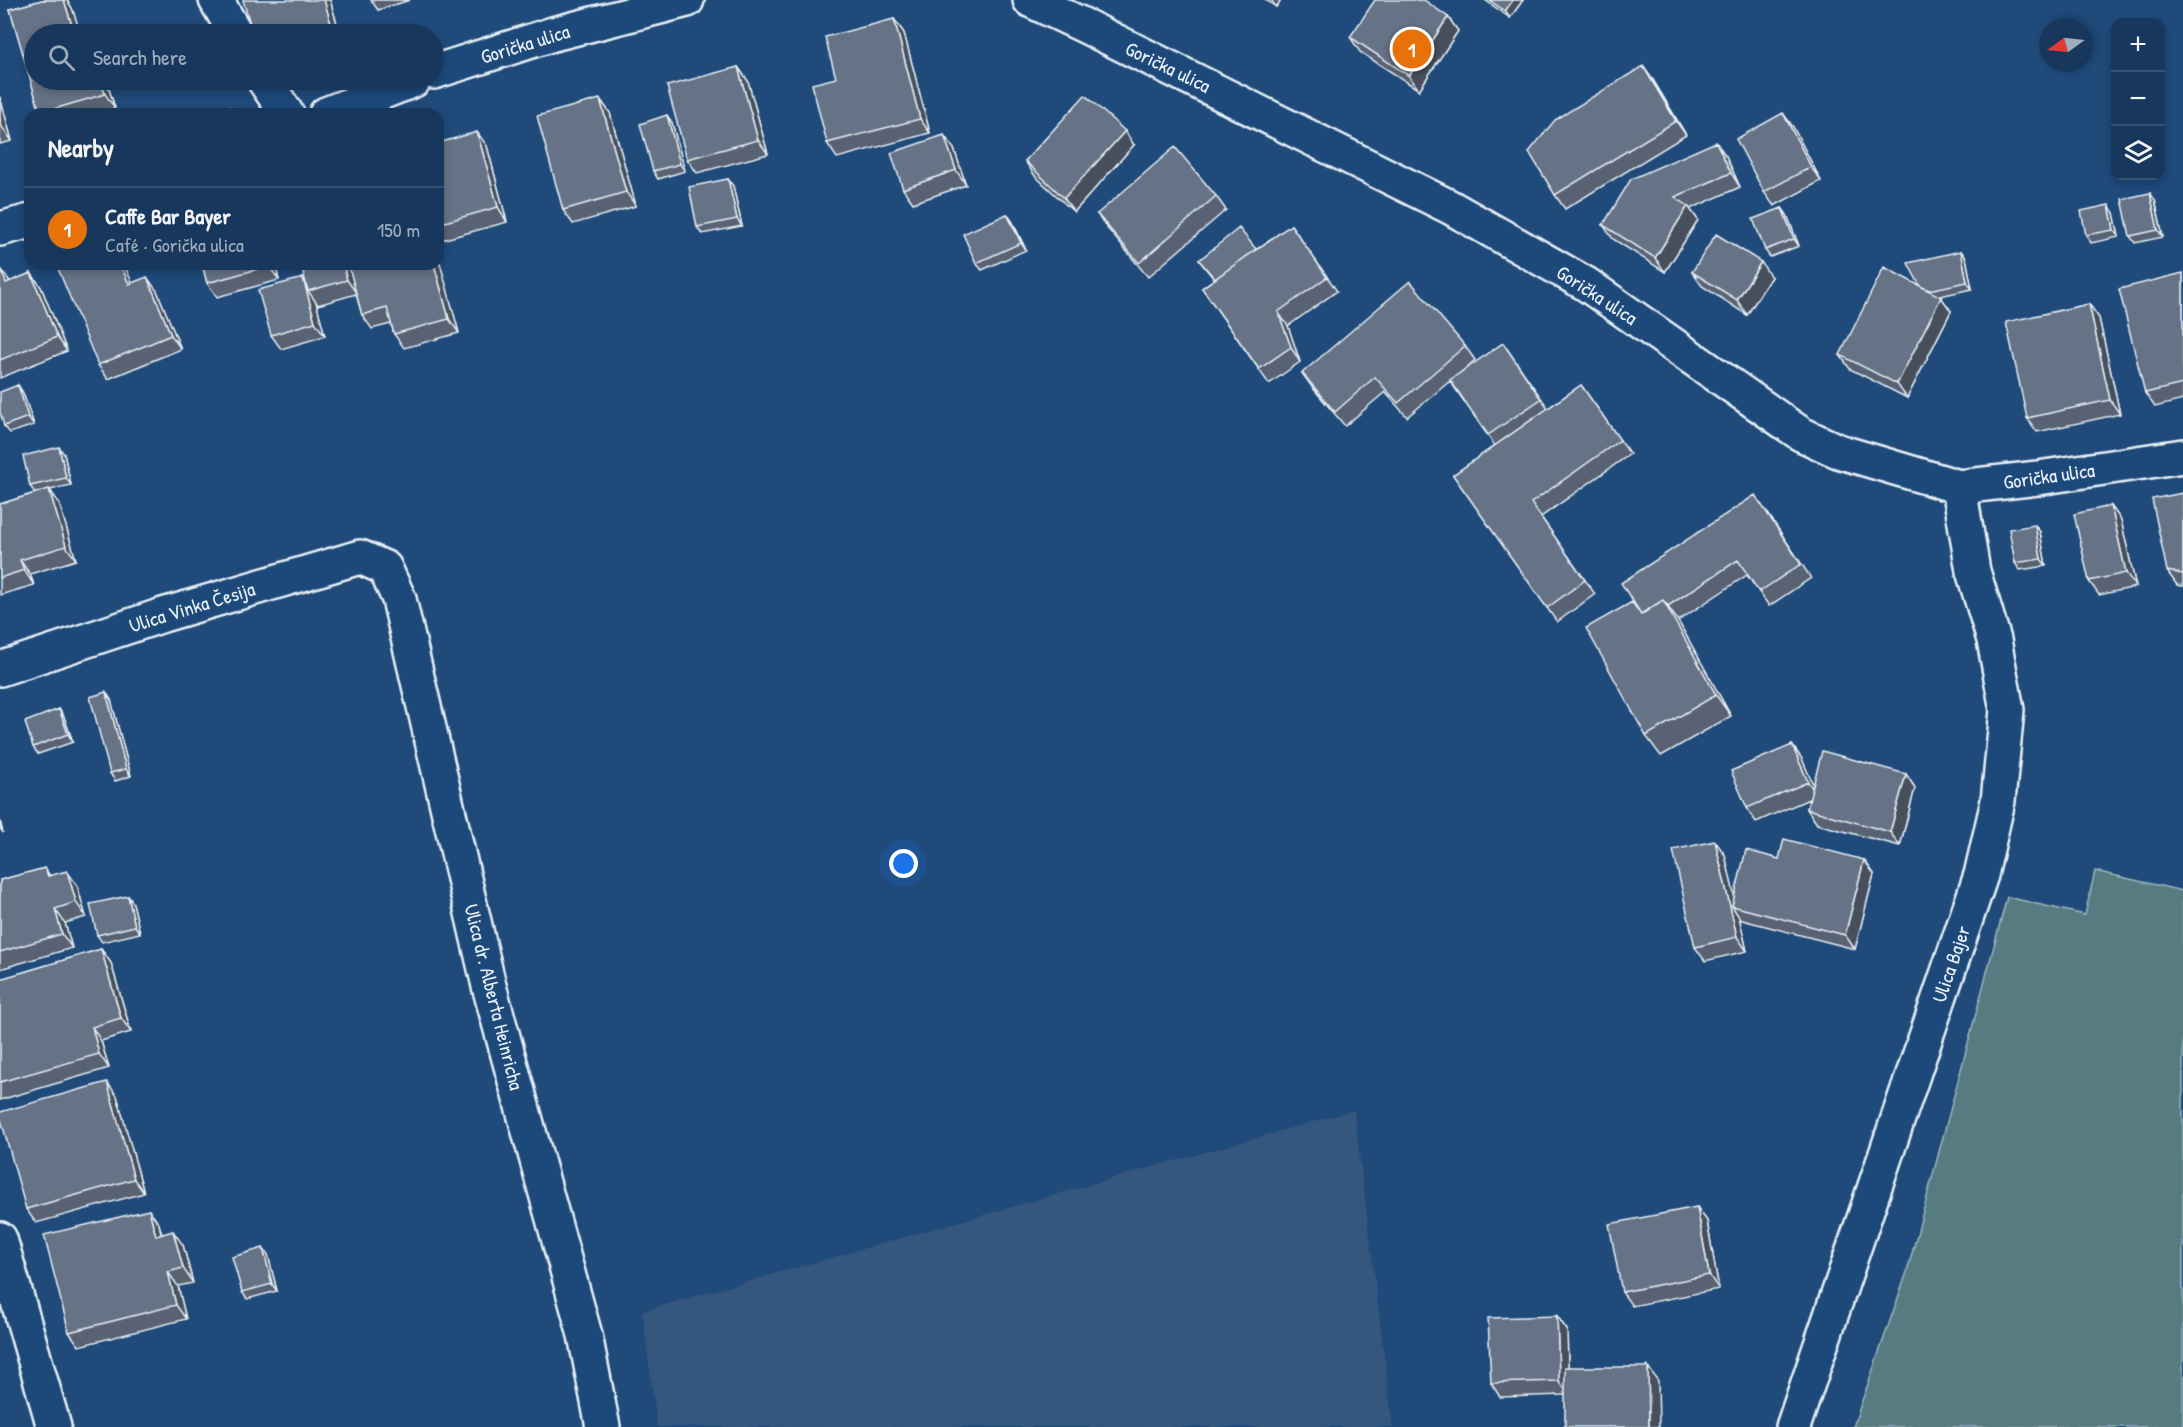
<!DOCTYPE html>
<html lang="en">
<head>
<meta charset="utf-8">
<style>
	:root { --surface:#17385c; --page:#203f62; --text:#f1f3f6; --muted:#9eacbb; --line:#365272; --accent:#ffd166 }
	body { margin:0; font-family:"Patrick Hand",sans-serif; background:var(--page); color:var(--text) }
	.controls { position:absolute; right:18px; top:18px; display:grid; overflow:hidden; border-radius:12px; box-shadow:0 3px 9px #0003 }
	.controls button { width:54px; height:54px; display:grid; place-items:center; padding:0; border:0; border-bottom:2px solid var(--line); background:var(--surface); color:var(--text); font:30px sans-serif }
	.compass { position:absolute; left:2039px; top:18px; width:54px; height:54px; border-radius:50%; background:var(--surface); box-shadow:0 3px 9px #0003; rotate:255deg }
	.you { position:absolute; left:904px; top:864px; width:21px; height:21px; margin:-15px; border:4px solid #fff; border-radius:50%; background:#1a73e8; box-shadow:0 0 0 9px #1a73e833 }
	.badge { display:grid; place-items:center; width:39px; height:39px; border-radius:50%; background:var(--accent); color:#fff; font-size:20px; font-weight:700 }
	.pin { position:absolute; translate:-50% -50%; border:3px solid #fff; box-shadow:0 2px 6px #0006 }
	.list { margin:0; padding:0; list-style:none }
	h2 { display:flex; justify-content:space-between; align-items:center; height:78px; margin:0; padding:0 24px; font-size:26px }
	h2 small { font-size:20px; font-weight:400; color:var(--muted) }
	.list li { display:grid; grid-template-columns:39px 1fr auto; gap:18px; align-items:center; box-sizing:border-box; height:84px; padding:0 24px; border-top:2px solid var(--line) }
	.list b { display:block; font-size:22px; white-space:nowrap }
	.list p { margin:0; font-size:20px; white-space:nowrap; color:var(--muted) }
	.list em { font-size:20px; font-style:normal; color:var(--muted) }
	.icon { flex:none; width:33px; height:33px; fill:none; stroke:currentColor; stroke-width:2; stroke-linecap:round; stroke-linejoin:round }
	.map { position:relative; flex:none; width:2183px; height:1427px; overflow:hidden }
	.search { position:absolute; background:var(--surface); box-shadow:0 3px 9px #0003; left:24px; top:24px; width:420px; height:66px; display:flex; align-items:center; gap:15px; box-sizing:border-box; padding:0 21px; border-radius:33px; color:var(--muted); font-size:22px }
	.panel { position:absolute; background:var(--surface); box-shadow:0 3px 9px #0003; left:24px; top:108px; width:420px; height:162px; border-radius:18px }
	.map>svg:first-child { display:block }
	.built { fill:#34567d }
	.green { fill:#577b81; stroke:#a0b6bc; stroke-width:1.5 }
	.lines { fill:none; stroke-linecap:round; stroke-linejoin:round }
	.minor-casing { stroke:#e8f1f8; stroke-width:38 }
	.path { stroke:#e8f1f8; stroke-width:4; stroke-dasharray:6 4.5; stroke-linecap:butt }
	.minor { stroke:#1f4a7a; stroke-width:33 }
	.wall { fill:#586272; stroke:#e8f1f8; stroke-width:1.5 }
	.shaded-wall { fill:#47505d; stroke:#e8f1f8; stroke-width:1.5 }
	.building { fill:#667285; stroke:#e8f1f8; stroke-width:1.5 }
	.labels { text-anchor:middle; stroke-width:4.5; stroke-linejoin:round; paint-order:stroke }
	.street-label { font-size:20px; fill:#e8f1f8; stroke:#1f4a7a }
</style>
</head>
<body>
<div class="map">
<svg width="2183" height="1427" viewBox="0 0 2183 1427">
	<rect width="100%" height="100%" fill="#1f4a7a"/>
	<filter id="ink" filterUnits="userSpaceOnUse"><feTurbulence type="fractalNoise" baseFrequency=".0167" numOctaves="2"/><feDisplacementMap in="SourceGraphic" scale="12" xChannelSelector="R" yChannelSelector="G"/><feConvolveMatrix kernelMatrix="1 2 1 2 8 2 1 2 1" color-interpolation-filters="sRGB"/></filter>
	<g filter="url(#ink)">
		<path class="built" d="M 1354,1110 L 1393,1427 L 657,1427 L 642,1311 Z"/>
		<path class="green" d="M 2095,871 L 2183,891 L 2183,1427 L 1853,1427 L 1907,1272 L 2007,897 L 2085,915 Z"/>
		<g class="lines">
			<g class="minor-casing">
				<path id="minor" d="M 216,0 L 236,34
					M 1030,0 L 1087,27 L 1450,207 L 1586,284 L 1801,434 L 1838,451 L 1959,487 L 2038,478 L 2183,456
					M 434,72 L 553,34 L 687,0
					M 264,80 L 287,114
					M 326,114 L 414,80
					M 0,229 L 30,221
					M 0,669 L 163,615 L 360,557 L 385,568 L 399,599 L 489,986 L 585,1335 L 603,1427
					M 0,1239 L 54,1427
					M 1793,1427 L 1981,875 L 1998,801 L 2007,710 L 1994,640 L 1973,571 L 1959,487"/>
			</g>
			<path class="path" d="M 217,114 L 236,106"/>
			<use href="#minor" class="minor"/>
		</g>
		<path class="wall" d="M 42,0 L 67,0 L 72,8 L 79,30 L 34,80 L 106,80 L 115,108 L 96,114 L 41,114 L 10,9 Z
			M 330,0 L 340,34 L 253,34 Z
			M 371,0 L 410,0 L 378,10 Z
			M 1266,0 L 1281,0 L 1276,7 Z
			M 1485,0 L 1523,0 L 1510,18 Z
			M 1448,17 L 1458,31 L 1419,90 L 1360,52 L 1350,37 Z
			M 894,19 L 904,33 L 930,133 L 837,158 L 827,143 L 836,78 Z
			M 738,67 L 748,81 L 768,154 L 697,173 L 687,159 Z
			M 1653,80 L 1686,135 L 1565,209 L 1555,195 Z
			M 0,97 L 12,141 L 0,144 Z
			M 600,99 L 610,113 L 636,206 L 573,224 L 563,210 Z
			M 672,123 L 685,171 L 658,179 L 653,171 Z
			M 1793,127 L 1821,181 L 1774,206 L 1764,192 Z
			M 438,143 L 487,146 L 507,222 L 438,241 Z
			M 1134,145 L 1074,212 L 1035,176 L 1025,161 Z
			M 954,149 L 966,185 L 913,203 L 903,189 Z
			M 1726,156 L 1740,187 L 1690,209 L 1698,220 L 1665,272 L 1613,239 L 1603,225 Z
			M 728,179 L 733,186 L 742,226 L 702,234 L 697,227 Z
			M 1216,196 L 1226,210 L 1148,277 L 1107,228 L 1097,214 Z
			M 2155,200 L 2163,237 L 2135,243 L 2130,236 Z
			M 1782,208 L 1787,215 L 1799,246 L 1770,257 L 1765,250 Z
			M 2114,213 L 2119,237 L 2091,243 L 2086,235 Z
			M 1007,214 L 1012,221 L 1026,250 L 982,270 L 976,263 Z
			M 1291,225 L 1337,291 L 1288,326 L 1300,362 L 1269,384 L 1202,288 L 1214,279 L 1199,260 L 1257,249 Z
			M 1961,251 L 1966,258 L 1972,289 L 1940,296 L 1951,311 L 1907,398 L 1850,369 L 1840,355 Z
			M 438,258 L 459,333 L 404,348 L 394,334 L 391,324 L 372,329 L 362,315 L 356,294 L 318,305 L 316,302 L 325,336 L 281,349 L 271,335 L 303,278 L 305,281 L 350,267 L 438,264 Z
			M 202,264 L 275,264 L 279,280 L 217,297 L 207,283 Z
			M 0,269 L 1,269 L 10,282 L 31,273 L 41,287 L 67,351 L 0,378 Z
			M 1692,272 L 1771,277 L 1747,315 L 1702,286 Z
			M 2183,273 L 2183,400 L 2155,407 L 2145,393 Z
			M 157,291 L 181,349 L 108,379 L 98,365 Z
			M 2089,304 L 2099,318 L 2120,414 L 2037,432 L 2027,418 Z
			M 1503,343 L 1548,408 L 1581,385 L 1630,454 L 1541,517 L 1595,594 L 1557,622 L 1453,475 L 1495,446 L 1450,381 L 1407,417 L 1385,392 L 1345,426 L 1312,387 L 1302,373 L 1465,346 L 1475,360 L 1458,375 Z
			M 18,385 L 23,393 L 34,425 L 10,433 L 4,426 Z
			M 64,454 L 71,485 L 50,490 L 59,503 L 76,560 L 30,574 L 34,585 L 0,595 L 0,504 L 35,493 L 30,486 Z
			M 2183,493 L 2183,586 L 2177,585 L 2167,571 Z
			M 2111,506 L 2121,520 L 2136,587 L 2099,595 L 2089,581 Z
			M 1765,509 L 1811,578 L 1769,606 L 1747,575 L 1678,621 L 1731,716 L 1661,756 L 1646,736 L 1632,602 Z
			M 2040,532 L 2046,566 L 2020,570 L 2015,563 Z
			M 106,692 L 111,700 L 131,776 L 115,781 L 110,773 Z
			M 59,709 L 64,717 L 73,742 L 38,754 L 33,747 Z
			M 1792,745 L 1802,759 L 1813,785 L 1906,774 L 1915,788 L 1900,846 L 1817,824 L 1807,809 L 1809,799 L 1756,822 L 1747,808 Z
			M 1715,841 L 1725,855 L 1734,896 L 1779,859 L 1864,860 L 1874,874 L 1855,949 L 1742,920 L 1739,917 L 1747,951 L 1705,961 L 1695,947 Z
			M 45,868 L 50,876 L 77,885 L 86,917 L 65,923 L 72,948 L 0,969 L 0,880 Z
			M 128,896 L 133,903 L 140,933 L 102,942 L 97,935 Z
			M 101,949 L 111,963 L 131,1032 L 101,1041 L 109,1068 L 0,1100 L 0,979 Z
			M 117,1096 L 144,1193 L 36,1223 L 26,1209 Z
			M 1697,1207 L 1707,1221 L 1719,1289 L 1632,1306 L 1622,1292 Z
			M 159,1224 L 162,1234 L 183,1245 L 193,1283 L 178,1286 L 186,1319 L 79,1346 L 69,1332 Z
			M 268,1255 L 277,1291 L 247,1299 L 242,1292 Z
			M 1557,1316 L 1567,1330 L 1568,1367 L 1658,1381 L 1565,1395 L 1500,1397 L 1491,1383 Z"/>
		<path class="shaded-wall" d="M 64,0 L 67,0 L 72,8 L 81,34 L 74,32 Z
			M 324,0 L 330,0 L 340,34 L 339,34 L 331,24 Z
			M 1271,0 L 1281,0 L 1276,7 Z
			M 1513,0 L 1523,0 L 1510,18 L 1505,11 Z
			M 1448,17 L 1458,31 L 1419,90 L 1409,76 Z
			M 894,19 L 904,33 L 930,133 L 920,119 Z
			M 1643,66 L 1653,80 L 1686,135 L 1676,121 Z
			M 738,67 L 748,81 L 768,154 L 758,140 Z
			M 100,80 L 106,80 L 115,108 L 105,94 Z
			M 0,97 L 12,141 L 2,127 L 0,118 Z
			M 600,99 L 610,113 L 636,206 L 626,192 Z
			M 1783,113 L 1793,127 L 1821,181 L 1811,167 Z
			M 667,115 L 672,123 L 685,171 L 680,164 Z
			M 1125,131 L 1134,145 L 1074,212 L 1064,198 Z
			M 477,132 L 487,146 L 507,222 L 498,207 Z
			M 944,135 L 954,149 L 966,185 L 956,170 Z
			M 1716,142 L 1726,156 L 1740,187 L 1731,173 Z
			M 728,179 L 733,186 L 742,226 L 737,219 Z
			M 2150,193 L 2155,200 L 2163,237 L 2158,230 Z
			M 2109,205 L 2114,213 L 2119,237 L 2114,230 Z
			M 1688,206 L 1698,220 L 1665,272 L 1655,258 Z
			M 1782,208 L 1787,215 L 1799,246 L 1794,239 Z
			M 1007,214 L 1012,221 L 1026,250 L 1021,243 Z
			M 1961,251 L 1966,258 L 1972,289 L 1967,282 Z
			M 438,258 L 439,259 L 459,333 L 449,319 L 434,264 L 438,264 Z
			M 1761,262 L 1771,277 L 1747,315 L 1737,300 Z
			M 120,264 L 124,264 L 139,299 L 129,284 Z
			M 269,264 L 275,264 L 279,280 L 269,266 Z
			M 343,264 L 349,264 L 357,294 L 347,280 Z
			M 1,269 L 11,283 L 6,283 Z
			M 31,273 L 41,287 L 67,351 L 57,337 Z
			M 147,277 L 157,291 L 181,349 L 171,335 Z
			M 303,278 L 311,290 L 308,291 L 316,302 L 325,336 L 315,322 Z
			M 1941,297 L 1951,311 L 1907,398 L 1897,384 Z
			M 2089,304 L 2099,318 L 2120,414 L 2110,400 Z
			M 1278,312 L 1288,326 L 1300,362 L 1291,347 Z
			M 18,385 L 23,393 L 34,425 L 28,417 Z
			M 59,447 L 64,454 L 71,485 L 66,478 Z
			M 49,489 L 59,503 L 76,560 L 66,546 Z
			M 2111,506 L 2121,520 L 2136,587 L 2126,573 Z
			M 2035,525 L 2040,532 L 2046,566 L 2041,559 Z
			M 20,560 L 30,574 L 34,585 L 24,570 Z
			M 1663,600 L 1678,621 L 1731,716 L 1716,695 Z
			M 106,692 L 111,700 L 131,776 L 126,769 Z
			M 59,709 L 64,717 L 73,742 L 68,734 Z
			M 1792,745 L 1802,759 L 1818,796 L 1808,782 Z
			M 1906,774 L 1915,788 L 1900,846 L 1890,832 Z
			M 0,820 L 3,833 L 0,828 Z
			M 1715,841 L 1725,855 L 1737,907 L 1732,906 L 1739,917 L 1747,951 L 1737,937 Z
			M 1864,860 L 1874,874 L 1855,949 L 1845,935 Z
			M 67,871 L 77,885 L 86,917 L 76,902 Z
			M 128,896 L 133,903 L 140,933 L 135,926 Z
			M 55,909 L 65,923 L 72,948 L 62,934 Z
			M 101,949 L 111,963 L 131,1032 L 121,1018 Z
			M 92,1027 L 101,1041 L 109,1068 L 99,1054 Z
			M 107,1082 L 117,1096 L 144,1193 L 134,1179 Z
			M 1697,1207 L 1707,1221 L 1719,1289 L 1709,1275 Z
			M 149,1210 L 159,1224 L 165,1250 L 156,1236 Z
			M 173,1231 L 183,1245 L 193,1283 L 183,1268 Z
			M 263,1248 L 268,1255 L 277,1291 L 272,1284 Z
			M 168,1272 L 178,1286 L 186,1319 L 176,1305 Z
			M 1557,1316 L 1567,1330 L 1569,1395 L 1559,1381 Z
			M 1648,1367 L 1658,1381 L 1659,1427 L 1649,1427 Z"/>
		<path class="building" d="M 42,0 L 64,0 L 74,32 L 85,28 L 87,34 L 34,34 L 34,80 L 100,80 L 105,94 L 40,113 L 10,9 Z
			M 243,0 L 324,0 L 331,24 L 296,34 L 253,34 Z
			M 1375,0 L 1424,0 L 1448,17 L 1409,76 L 1350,37 Z
			M 1489,0 L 1513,0 L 1505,11 Z
			M 894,19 L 920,119 L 827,143 L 812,84 L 836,78 L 825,37 Z
			M 1643,66 L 1676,121 L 1555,195 L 1529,152 L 1555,120 Z
			M 738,67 L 758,140 L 687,159 L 667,86 Z
			M 1085,95 L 1125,131 L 1064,198 L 1025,161 Z
			M 600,99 L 626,192 L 563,210 L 537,116 Z
			M 1783,113 L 1811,167 L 1764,192 L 1736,139 Z
			M 667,115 L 680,164 L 653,171 L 640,124 Z
			M 477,132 L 498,207 L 438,224 L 438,143 Z
			M 944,135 L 956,170 L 903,189 L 891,153 Z
			M 1716,142 L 1731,173 L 1675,197 L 1688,206 L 1655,258 L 1603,225 L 1631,179 Z
			M 1175,147 L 1216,196 L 1139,263 L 1097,214 Z
			M 728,179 L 737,219 L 697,227 L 689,187 Z
			M 2150,193 L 2158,230 L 2130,236 L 2122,199 Z
			M 2109,205 L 2114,230 L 2086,235 L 2081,211 Z
			M 1782,208 L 1794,239 L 1765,250 L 1753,219 Z
			M 1007,214 L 1021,243 L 976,263 L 963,234 Z
			M 1291,225 L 1327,277 L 1278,312 L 1291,347 L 1259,369 L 1202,288 Z
			M 1239,228 L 1256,249 L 1215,279 L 1199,260 Z
			M 1716,234 L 1761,262 L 1737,300 L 1692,272 Z
			M 1961,251 L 1967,282 L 1929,290 L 1920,286 L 1908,263 Z
			M 62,264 L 120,264 L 129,284 L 147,277 L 171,335 L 98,365 L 57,266 Z
			M 202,264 L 269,264 L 269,266 L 207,283 Z
			M 301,264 L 343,264 L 347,280 L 308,291 Z
			M 361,264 L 434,264 L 449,319 L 394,334 L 387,308 L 362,315 L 349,267 Z
			M 1884,267 L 1941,297 L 1897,384 L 1840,355 Z
			M 0,269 L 1,269 L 6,283 L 31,273 L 57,337 L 0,360 Z
			M 2183,273 L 2183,384 L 2145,393 L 2119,289 Z
			M 303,278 L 315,322 L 271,335 L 258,290 Z
			M 1410,281 L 1465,346 L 1398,403 L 1375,377 L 1335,412 L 1302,373 Z
			M 2089,304 L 2110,400 L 2027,418 L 2006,322 Z
			M 1503,343 L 1541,399 L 1488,435 L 1450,380 Z
			M 18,385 L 28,417 L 4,426 L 0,412 L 0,392 Z
			M 1581,385 L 1620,440 L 1531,503 L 1585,580 L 1547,608 L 1453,475 Z
			M 59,447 L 66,478 L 30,486 L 23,456 Z
			M 49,489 L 66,546 L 20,560 L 24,570 L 0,578 L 0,504 Z
			M 2183,493 L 2183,574 L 2167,571 L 2152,499 Z
			M 1755,495 L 1801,564 L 1759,592 L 1738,560 L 1668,606 L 1663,600 L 1641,614 L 1621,583 Z
			M 2111,506 L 2126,573 L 2089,581 L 2074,514 Z
			M 2035,525 L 2041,559 L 2015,563 L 2009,529 Z
			M 1663,600 L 1716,695 L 1646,736 L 1586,628 L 1632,602 L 1641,615 Z
			M 106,692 L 126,769 L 110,773 L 90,697 Z
			M 59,709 L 68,734 L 33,747 L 25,722 Z
			M 1792,745 L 1808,782 L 1747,808 L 1731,771 Z
			M 1822,751 L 1906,774 L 1890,832 L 1807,809 Z
			M 1784,839 L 1864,860 L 1845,935 L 1732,906 L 1746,850 L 1779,859 Z
			M 1715,841 L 1737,937 L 1695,947 L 1673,850 Z
			M 45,868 L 48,876 L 67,871 L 76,902 L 55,909 L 62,934 L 0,952 L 0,880 Z
			M 128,896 L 135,926 L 97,935 L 90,904 Z
			M 101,949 L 121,1018 L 92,1027 L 99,1054 L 0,1082 L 0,979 Z
			M 107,1082 L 134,1179 L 26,1209 L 0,1116 L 0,1112 Z
			M 1697,1207 L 1709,1275 L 1622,1292 L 1609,1224 Z
			M 149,1210 L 156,1236 L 173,1231 L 183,1268 L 168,1272 L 176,1305 L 69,1332 L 44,1235 Z
			M 263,1248 L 272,1284 L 242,1292 L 232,1257 Z
			M 1557,1316 L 1559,1381 L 1491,1383 L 1488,1318 Z
			M 1565,1367 L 1648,1367 L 1649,1427 L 1565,1427 Z"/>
	</g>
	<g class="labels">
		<g class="street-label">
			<text transform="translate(525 44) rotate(-17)" y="7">Gorička ulica</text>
			<text transform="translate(1168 67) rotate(26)" y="7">Gorička ulica</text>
			<text transform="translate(1597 295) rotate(33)" y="7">Gorička ulica</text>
			<text transform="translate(2049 476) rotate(-8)" y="7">Gorička ulica</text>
			<text transform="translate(192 607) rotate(-17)" y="7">Ulica Vinka Česija</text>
			<text transform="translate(1951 964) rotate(-71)" y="7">Ulica Bajer</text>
			<text transform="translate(494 997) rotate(76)" y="7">Ulica dr. Alberta Heinricha</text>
		</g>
	</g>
</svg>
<div class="controls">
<button>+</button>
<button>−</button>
<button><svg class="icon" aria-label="layers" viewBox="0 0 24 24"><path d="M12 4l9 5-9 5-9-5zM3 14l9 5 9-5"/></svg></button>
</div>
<svg class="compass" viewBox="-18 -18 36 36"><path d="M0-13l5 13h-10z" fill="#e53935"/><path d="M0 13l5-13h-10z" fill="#9eacbb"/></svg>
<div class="you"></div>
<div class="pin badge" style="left:1412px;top:49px;background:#e8710a">1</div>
<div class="search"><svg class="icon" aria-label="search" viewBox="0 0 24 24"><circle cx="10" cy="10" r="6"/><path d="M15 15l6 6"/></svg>Search here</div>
<section class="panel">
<h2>Nearby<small></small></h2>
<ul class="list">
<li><span class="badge" style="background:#e8710a">1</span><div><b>Caffe Bar Bayer</b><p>Café · Gorička ulica</p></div><em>150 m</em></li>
</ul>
</section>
</div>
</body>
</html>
